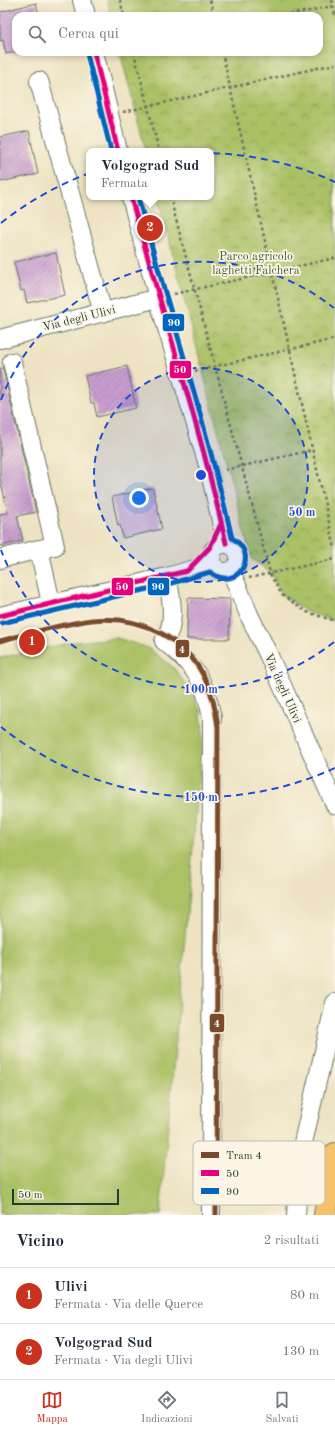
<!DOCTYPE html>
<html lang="it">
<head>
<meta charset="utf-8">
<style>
	:root { --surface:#fff; --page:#f2f2f3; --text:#1f2937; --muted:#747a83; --line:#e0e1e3; --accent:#c8321e }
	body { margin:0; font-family:"Old Standard TT",serif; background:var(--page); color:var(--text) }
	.scale { position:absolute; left:12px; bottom:10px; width:107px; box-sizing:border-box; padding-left:4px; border:2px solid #1f3d34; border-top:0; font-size:11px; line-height:14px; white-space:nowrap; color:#1f3d34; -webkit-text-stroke:3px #fcf5e5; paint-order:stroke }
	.you { position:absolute; left:139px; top:498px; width:14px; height:14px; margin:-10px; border:3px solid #fff; border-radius:50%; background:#1a73e8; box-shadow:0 0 0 6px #1a73e833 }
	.badge { display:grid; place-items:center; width:26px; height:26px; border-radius:50%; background:var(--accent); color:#fff; font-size:13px; font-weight:700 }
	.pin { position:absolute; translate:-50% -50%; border:2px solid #fff; box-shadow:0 1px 4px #0006 }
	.popup { position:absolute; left:86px; top:148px; width:128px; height:52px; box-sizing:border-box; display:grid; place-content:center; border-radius:8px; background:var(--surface); filter:drop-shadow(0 1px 3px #0005); font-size:13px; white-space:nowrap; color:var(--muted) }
	.popup b { font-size:15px; color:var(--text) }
	.popup::after { content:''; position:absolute; left:50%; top:100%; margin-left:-8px; border:8px solid transparent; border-top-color:var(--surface) }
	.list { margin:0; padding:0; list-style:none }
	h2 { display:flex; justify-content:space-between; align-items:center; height:52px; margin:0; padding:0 16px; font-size:17px }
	h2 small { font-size:13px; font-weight:400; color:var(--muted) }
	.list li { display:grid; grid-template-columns:26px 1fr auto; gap:12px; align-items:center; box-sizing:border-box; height:56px; padding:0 16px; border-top:1px solid var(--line) }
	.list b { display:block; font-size:15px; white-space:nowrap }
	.list p { margin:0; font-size:13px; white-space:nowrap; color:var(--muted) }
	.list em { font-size:13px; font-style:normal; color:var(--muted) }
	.icon { flex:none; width:22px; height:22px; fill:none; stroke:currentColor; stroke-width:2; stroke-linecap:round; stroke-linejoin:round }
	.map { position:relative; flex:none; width:335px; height:1215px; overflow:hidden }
	.search { position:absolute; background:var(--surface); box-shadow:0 2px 6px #0003; left:12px; right:12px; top:12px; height:44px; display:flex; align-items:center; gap:10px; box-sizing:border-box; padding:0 14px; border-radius:12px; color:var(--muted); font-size:15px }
	.sheet { height:164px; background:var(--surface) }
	nav { display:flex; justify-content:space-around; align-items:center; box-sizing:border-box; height:56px; border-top:1px solid var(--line); background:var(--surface); font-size:11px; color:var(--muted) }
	nav a { display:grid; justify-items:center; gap:2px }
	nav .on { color:var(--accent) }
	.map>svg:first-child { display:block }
	.grass { fill:#abc166; stroke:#657f4d }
	.park { fill:url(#park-crowns); stroke:#657f4d }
	.building { fill:url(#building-hatch) }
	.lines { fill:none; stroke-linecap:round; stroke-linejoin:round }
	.minor-casing { stroke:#677765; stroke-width:20 }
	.highway-casing { stroke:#677765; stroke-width:24 }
	.path { stroke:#677765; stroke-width:2.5; stroke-dasharray:3 3; stroke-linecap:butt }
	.minor { stroke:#fff; stroke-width:18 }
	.highway { stroke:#f5c16b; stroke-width:22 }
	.bus-1-casing { stroke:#fcf5e5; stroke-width:8 }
	.bus-2-casing { stroke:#fcf5e5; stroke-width:8 }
	.bus-1 { stroke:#e5007d; stroke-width:5 }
	.bus-2 { stroke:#0065bd; stroke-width:5 }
	.tram-1-casing { stroke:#fcf5e5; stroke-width:8 }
	.tram-1 { stroke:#7a4b2a; stroke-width:5 }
	.ring { fill:none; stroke:#1d4ed8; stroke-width:2; stroke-dasharray:7 5 }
	.labels { text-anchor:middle; stroke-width:3.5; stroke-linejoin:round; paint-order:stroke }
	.park-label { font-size:12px; fill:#425e40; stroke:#fcf5e5 }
	.street-label { font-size:12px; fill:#1f3d34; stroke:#fcf5e5 }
	.key { fill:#fcf5e5; stroke:#babeb0; stroke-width:1 }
	.key-label { font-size:11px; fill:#1f3d34 }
	.centre { fill:#1d4ed8; stroke:#fcf5e5; stroke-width:2 }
	.ring-label { font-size:12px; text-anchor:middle; font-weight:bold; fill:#1d4ed8; stroke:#fcf5e5; stroke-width:3.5; stroke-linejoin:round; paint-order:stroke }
	.line-badge { stroke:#fcf5e5; stroke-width:1.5 }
	.badge-label { font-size:11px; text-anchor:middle; font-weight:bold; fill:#fff }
</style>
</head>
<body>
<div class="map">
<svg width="335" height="1215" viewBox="0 0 335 1215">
	<defs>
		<pattern id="park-crowns" width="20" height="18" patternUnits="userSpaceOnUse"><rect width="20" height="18" fill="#abc166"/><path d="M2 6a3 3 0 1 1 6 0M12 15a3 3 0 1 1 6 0" fill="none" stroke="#8b9e55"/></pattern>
		<pattern id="building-hatch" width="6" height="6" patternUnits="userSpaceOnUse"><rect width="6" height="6" fill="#c89dcf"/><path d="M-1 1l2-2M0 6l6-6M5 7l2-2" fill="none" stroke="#a281a9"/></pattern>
	</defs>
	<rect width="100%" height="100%" fill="#fcf5e5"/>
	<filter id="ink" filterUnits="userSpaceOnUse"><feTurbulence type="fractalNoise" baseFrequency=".025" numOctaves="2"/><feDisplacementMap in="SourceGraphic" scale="8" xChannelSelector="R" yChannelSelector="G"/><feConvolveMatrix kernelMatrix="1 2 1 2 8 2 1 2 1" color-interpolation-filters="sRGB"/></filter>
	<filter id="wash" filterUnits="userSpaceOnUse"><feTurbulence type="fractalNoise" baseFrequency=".012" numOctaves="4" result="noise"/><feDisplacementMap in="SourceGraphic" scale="16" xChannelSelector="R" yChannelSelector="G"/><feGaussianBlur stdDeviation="0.9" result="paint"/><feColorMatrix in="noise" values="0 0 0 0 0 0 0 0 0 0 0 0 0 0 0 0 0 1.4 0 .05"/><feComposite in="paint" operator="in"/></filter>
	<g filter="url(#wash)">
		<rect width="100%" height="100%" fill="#ede2c1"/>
		<path class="grass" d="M 117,638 L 148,648 L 173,667 L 189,689 L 201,712 L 203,735 L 160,1215 L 0,1215 L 0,658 L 74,642 Z"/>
		<path class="park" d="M 107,0 L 335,0 L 335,621 L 307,612 L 282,595 L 271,573 L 251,558 L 158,197 L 211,197 L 211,151 L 146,151 L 120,52 L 319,52 L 319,16 L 111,16 Z"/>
		<g id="blocks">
			<path class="building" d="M 36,3 L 39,16 L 16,16 L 16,52 L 6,54 L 3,40 L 0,41 L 0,12 Z
				M 29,131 L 38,174 L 0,182 L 0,137 Z
				M 56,253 L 65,295 L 27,303 L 24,290 L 21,291 L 14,262 Z
				M 127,366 L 136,408 L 97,417 L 94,403 L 91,403 L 85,376 Z
				M 0,369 L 3,369 L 36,512 L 17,516 L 23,541 L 0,546 L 0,514 L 8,513 L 0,478 Z
				M 153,488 L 162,529 L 123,538 L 120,525 L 118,526 L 112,497 Z
				M 188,598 L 230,599 L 229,639 L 187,639 Z"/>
		</g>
	</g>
	<g filter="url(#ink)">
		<use href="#blocks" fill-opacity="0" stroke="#677765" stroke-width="1"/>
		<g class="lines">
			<g class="minor-casing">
				<path id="minor" d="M 82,0 L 86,16
					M 94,52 L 118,151
					M 39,81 L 103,313
					M 131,197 L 158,298 L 210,472 L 226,543
					M 0,339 L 158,298
					M 12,362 L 55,546 L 39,549 L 51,603
					M211 558a14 14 0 1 1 28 0a14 14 0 1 1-28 0Z
					M 0,559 L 39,549
					M 231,571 L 250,617 L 269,656 L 335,805
					M 167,577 C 171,595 177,624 164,641 C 194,665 205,679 212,718 L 211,1215
					M 0,616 L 167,577 L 212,564
					M 296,1215 L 300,1156 L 335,1003"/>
			</g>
			<g class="highway-casing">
				<path id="highway" d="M 325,1215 L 335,1154"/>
			</g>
			<path class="path" d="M 120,0 L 124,16
				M 210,0 L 214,16
				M 332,0 L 335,15
				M 284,16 L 333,6
				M 134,52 L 159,151
				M 222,52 L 335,549
				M 123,112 L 335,64
				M 170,197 L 271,576 L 282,595 L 307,612 L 335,621
				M 174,294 L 335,258
				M 195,371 L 335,339
				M 225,470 L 312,450
				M 249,578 L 335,559"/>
			<use href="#minor" class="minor"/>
			<use href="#highway" class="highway"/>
			<g class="bus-1-casing">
				<path id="bus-1" d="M 94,52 L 118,151
					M 131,197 C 162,313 200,426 226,543
					M 0,616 L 187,571 L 210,547 L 221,524"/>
			</g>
			<g class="bus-2-casing">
				<path id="bus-2" d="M 87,54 L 111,151
					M 2,623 L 169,584 L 210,572 C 236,593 262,555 232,538 C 206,423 169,311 138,197"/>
			</g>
			<use href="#bus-1" class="bus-1"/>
			<use href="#bus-2" class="bus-2"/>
			<g class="tram-1-casing">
				<path id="tram-1" d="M 0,641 C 30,633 61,624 92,620 C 139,615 188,638 207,683 C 213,697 216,712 218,727 L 216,1215"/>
			</g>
			<use href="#tram-1" class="tram-1"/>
		</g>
	</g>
	<circle cx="201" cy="475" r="107" fill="#1d4ed8" fill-opacity=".12"/>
	<g class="ring">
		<circle cx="201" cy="475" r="107"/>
		<path d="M334 642A214 214 0 0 1 1 550M1 400A214 214 0 0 1 334 308"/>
		<path d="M335 768A322 322 0 0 1 1 727M1 223A322 322 0 0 1 335 182"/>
	</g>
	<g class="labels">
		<g class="park-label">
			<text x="256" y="260">Parco agricolo<tspan x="256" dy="14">laghetti Falchera</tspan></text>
		</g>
		<g class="street-label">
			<text transform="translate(79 318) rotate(-14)" y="4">Via degli Ulivi</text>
			<text transform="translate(283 688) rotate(66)" y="4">Via degli Ulivi</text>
		</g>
	</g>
	<rect x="193" y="1141" width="132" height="64" rx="6" class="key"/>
	<rect x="201" y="1152" width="18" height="6" fill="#7a4b2a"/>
	<rect x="201" y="1170" width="18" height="6" fill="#e5007d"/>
	<rect x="201" y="1188" width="18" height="6" fill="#0065bd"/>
	<g class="key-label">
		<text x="226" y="1159">Tram 4</text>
		<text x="226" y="1177">50</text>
		<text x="226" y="1195">90</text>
	</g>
	<circle cx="201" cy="475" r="6" class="centre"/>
	<g class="ring-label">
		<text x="302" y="516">50 m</text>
		<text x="201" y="693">100 m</text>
		<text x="201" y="801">150 m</text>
	</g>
	<g class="line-badge">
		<rect x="162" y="313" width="23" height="19" rx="4" fill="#0065bd"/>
		<rect x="169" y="360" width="23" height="19" rx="4" fill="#e5007d"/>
		<rect x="147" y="577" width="23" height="19" rx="4" fill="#0065bd"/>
		<rect x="111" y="577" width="23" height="19" rx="4" fill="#e5007d"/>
		<rect x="175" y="639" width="15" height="19" rx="4" fill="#7a4b2a"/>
		<rect x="209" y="1013" width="16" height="20" rx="4" fill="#7a4b2a"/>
	</g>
	<g class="badge-label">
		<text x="174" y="326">90</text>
		<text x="180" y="373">50</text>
		<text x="158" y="590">90</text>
		<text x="122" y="590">50</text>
		<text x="182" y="653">4</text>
		<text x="217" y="1027">4</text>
	</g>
</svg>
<div class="scale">50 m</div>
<div class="you"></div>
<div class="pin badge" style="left:32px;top:642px">1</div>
<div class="pin badge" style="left:150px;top:228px">2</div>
<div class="popup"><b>Volgograd Sud</b>Fermata</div>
<div class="search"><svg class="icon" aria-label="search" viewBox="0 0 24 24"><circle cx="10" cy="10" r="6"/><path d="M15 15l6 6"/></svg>Cerca qui</div>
</div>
<section class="sheet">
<h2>Vicino<small>2 risultati</small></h2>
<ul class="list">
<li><span class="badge">1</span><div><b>Ulivi</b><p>Fermata · Via delle Querce</p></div><em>80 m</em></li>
<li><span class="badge">2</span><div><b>Volgograd Sud</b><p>Fermata · Via degli Ulivi</p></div><em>130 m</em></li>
</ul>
</section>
<nav>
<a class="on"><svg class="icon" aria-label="map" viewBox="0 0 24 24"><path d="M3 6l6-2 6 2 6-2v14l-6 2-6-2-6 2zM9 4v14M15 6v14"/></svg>Mappa</a>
<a><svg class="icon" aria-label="directions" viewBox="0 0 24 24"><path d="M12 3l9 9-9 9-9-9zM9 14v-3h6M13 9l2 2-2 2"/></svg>Indicazioni</a>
<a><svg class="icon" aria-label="saved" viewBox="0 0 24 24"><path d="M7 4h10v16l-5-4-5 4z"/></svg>Salvati</a>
</nav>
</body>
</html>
